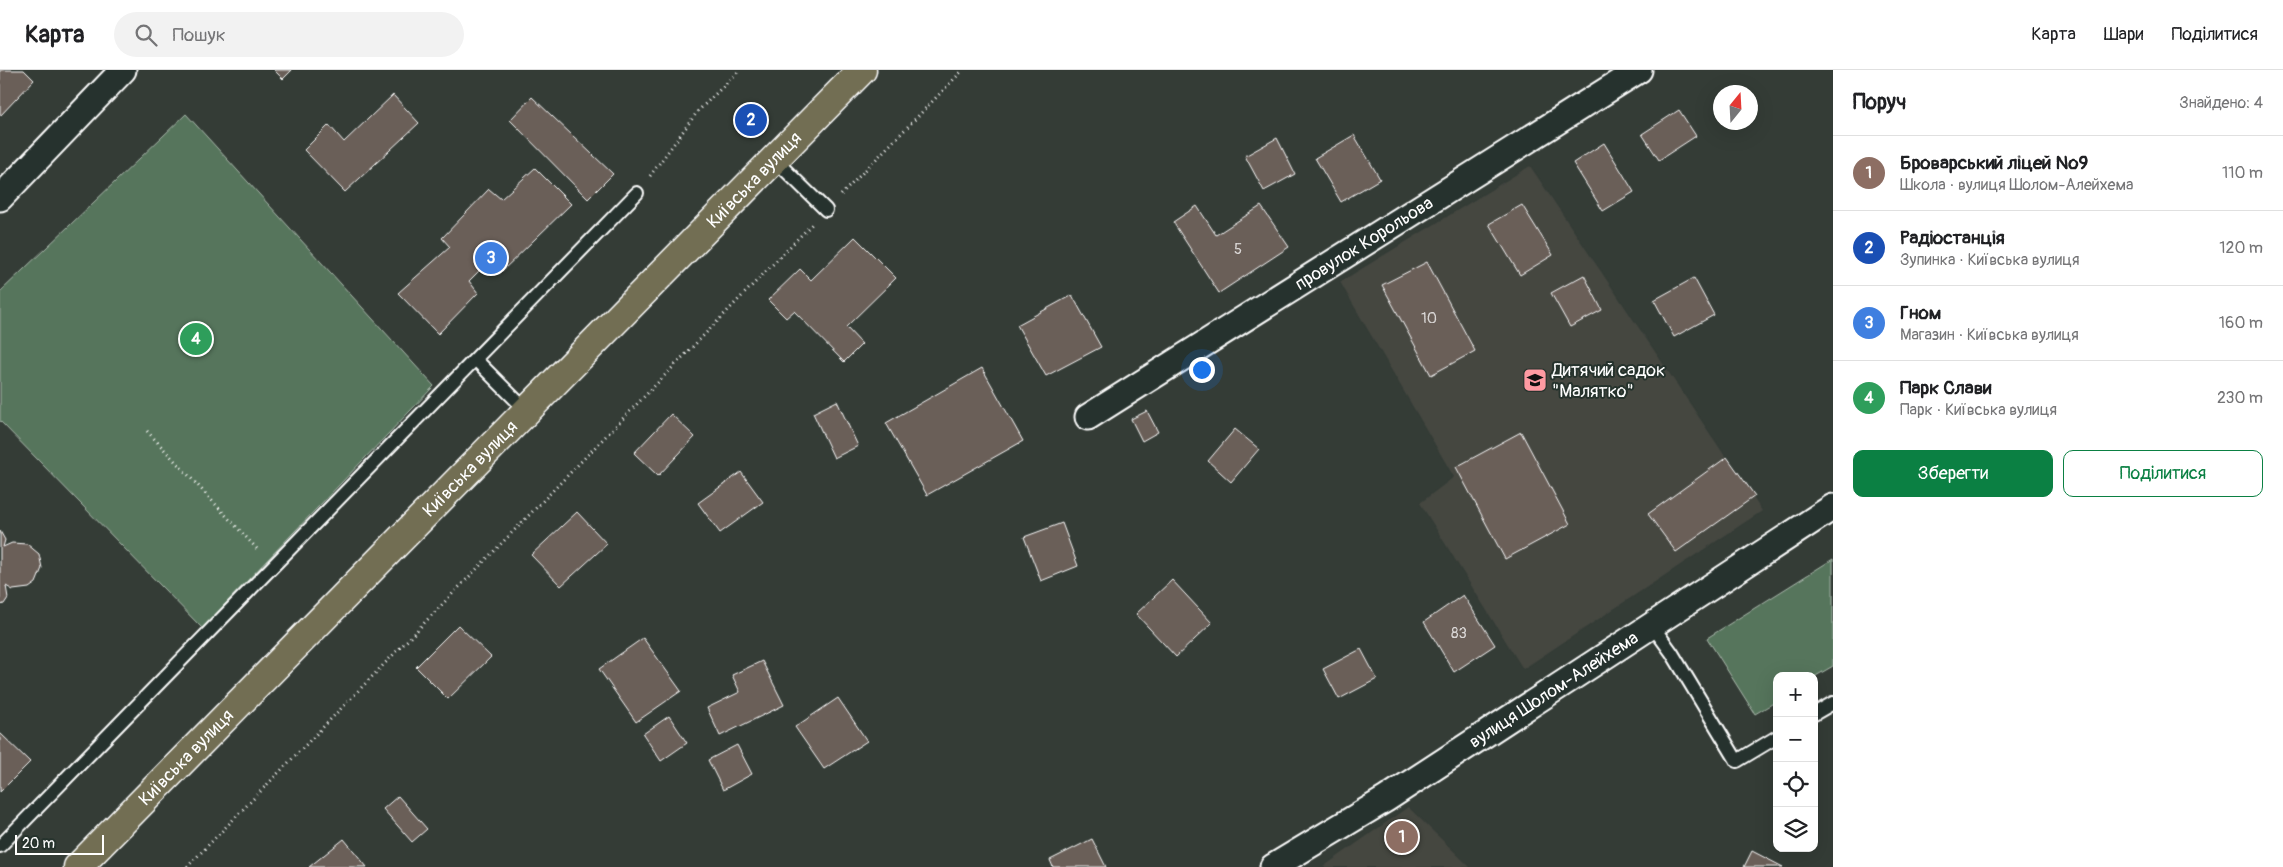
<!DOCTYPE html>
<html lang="uk">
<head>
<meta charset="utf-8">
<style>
	:root { --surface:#fff; --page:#f2f2f2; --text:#202124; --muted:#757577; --line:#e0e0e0; --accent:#0b8043 }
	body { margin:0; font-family:Pangolin,sans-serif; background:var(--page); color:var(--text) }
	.controls { position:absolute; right:15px; bottom:15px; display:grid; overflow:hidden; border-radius:10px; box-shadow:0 5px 20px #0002 }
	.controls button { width:45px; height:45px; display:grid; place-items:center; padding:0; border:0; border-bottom:1px solid var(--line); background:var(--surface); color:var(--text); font:25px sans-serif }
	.compass { position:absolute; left:1713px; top:15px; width:45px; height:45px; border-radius:50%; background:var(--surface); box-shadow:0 5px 20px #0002; rotate:18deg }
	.scale { position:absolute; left:15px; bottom:12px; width:89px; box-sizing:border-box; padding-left:5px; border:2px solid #fff; border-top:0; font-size:14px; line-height:18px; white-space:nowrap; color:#fff; -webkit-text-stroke:4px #26332d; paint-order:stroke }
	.you { position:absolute; left:1201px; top:299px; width:18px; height:18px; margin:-12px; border:4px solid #fff; border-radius:50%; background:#1a73e8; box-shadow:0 0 0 8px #1a73e833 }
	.badge { display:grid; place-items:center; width:32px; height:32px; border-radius:50%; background:var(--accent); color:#fff; font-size:16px; font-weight:700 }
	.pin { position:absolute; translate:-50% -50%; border:2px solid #fff; box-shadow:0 1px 5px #0006 }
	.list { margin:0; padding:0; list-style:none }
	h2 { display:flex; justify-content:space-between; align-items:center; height:65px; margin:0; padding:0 20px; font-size:21px }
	h2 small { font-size:16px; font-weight:400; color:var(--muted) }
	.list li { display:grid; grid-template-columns:32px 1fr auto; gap:15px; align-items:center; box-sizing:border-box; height:75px; padding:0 20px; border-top:1px solid var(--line) }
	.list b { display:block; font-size:19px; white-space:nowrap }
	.list p { margin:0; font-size:16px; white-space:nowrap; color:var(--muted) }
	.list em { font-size:16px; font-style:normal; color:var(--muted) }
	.actions { display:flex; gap:10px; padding:15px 20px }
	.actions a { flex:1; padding:11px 0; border:1px solid var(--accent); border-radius:10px; text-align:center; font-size:18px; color:var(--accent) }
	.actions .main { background:var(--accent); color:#fff }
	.icon { flex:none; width:28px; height:28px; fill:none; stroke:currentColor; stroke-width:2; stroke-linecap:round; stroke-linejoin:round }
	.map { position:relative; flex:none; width:1833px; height:797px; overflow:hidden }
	header { display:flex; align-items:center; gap:30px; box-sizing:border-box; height:70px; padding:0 25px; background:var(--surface); border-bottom:1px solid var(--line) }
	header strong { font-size:24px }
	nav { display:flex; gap:28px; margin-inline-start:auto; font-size:18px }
	.search { width:350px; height:45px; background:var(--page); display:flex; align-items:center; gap:12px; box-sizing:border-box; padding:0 18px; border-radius:28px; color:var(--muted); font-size:19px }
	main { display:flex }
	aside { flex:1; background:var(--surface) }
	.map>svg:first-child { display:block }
	.built { fill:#444640 }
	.green { fill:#57755c; stroke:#abbaae }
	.building { fill:#6a5e59; stroke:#fff }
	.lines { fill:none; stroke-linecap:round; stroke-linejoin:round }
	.service-casing { stroke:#fff; stroke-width:16 }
	.minor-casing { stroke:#fff; stroke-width:29 }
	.primary-casing { stroke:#fff; stroke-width:31 }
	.path { stroke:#fff; stroke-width:3; stroke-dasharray:1 4; stroke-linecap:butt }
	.service { stroke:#26332d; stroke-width:12 }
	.minor { stroke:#26332d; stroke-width:25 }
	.primary { stroke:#726e52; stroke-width:28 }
	.labels { text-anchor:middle; stroke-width:4; stroke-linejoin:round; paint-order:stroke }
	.number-label { font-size:15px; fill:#dad7d6 }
	.street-label { font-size:18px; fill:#fff; stroke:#26332d }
	.poi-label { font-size:18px; fill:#fff; stroke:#26332d; text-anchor:start }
</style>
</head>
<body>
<header>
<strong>Карта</strong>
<div class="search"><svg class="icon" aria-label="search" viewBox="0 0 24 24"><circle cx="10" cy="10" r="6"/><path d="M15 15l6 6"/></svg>Пошук</div>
<nav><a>Карта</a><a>Шари</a><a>Поділитися</a></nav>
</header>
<main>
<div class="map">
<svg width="1833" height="797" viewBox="0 0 1833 797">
	<rect width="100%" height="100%" fill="#343c36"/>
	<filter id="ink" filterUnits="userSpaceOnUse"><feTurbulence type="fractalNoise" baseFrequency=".02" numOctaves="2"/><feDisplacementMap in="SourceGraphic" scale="10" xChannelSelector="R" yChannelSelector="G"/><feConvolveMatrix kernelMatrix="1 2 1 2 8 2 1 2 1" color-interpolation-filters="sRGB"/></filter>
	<g filter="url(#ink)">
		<path class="built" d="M 1530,96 L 1762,441 L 1523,599 L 1420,433 L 1454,407 L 1340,212 Z
			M 1408,737 L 1470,797 L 1323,797 Z"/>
		<path class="green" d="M 186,44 L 434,316 L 202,558 L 0,351 L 0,222 Z
			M 1833,489 L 1833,596 L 1814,607 L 1777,606 L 1777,631 L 1755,644 L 1707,568 Z"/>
		<path class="building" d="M 0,0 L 24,0 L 34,10 L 0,46 Z
			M 274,0 L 292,0 L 283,9 Z
			M 393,25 L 419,53 L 345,122 L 304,80 L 329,55 L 344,72 Z
			M 532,27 L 613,104 L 588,129 L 510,50 Z
			M 1679,40 L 1696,66 L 1659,90 L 1642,64 Z
			M 1354,65 L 1380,109 L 1341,132 L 1315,88 Z
			M 1277,68 L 1295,104 L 1264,121 L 1245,86 Z
			M 1604,73 L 1634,122 L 1603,141 L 1573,93 Z
			M 535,98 L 571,134 L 499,204 L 487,193 L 469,211 L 478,223 L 438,264 L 398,223 L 450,177 L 442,168 L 489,119 L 501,129 Z
			M 1522,135 L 1553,185 L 1520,205 L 1489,154 Z
			M 1197,136 L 1216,165 L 1261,136 L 1289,177 L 1219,223 L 1173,152 Z
			M 855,167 L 896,208 L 846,257 L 862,274 L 844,292 L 794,241 L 786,248 L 768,230 L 800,199 L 811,210 Z
			M 1427,192 L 1475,281 L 1431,305 L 1382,215 Z
			M 1584,205 L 1602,240 L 1570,257 L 1551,223 Z
			M 1694,208 L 1714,245 L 1674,267 L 1654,230 Z
			M 1072,225 L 1101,277 L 1046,306 L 1017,255 Z
			M 982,298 L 1023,371 L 927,425 L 886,353 Z
			M 837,331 L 858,376 L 834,388 L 813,343 Z
			M 1147,341 L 1158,362 L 1142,371 L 1131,349 Z
			M 671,344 L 695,367 L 658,406 L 634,383 Z
			M 1235,359 L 1259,379 L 1231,412 L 1208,391 Z
			M 1521,362 L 1570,454 L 1505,489 L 1456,397 Z
			M 1727,387 L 1755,426 L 1676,482 L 1648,444 Z
			M 741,402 L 763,432 L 720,463 L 698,433 Z
			M 577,442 L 607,474 L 561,516 L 531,485 Z
			M 1062,453 L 1078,496 L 1041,511 L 1024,467 Z
			M 0,461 L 5,470 L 3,477 L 12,473 L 27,474 L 39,484 L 42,498 L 36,513 L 29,518 L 13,520 L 6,516 L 8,528 L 4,534 L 0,535 Z
			M 1172,510 L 1212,553 L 1176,587 L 1136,544 Z
			M 1463,525 L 1495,575 L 1454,602 L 1424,552 Z
			M 458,555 L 491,587 L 448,629 L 416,597 Z
			M 643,568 L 681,621 L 636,652 L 599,599 Z
			M 1361,579 L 1377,609 L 1339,629 L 1323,599 Z
			M 762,591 L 784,635 L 720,666 L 707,638 L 740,622 L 732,605 Z
			M 838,628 L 867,671 L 824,699 L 795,657 Z
			M 669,646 L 687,673 L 661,691 L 643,664 Z
			M 0,663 L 30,692 L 0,722 Z
			M 737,675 L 752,704 L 723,720 L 708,690 Z
			M 398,726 L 427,759 L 412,772 L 383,739 Z
			M 344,769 L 367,797 L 309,797 Z
			M 1092,769 L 1106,797 L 1053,797 L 1050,790 Z
			M 1752,781 L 1783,797 L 1744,797 Z"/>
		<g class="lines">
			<g class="service-casing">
				<path id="service" d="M 774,89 L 826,140
					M 475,289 L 526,340
					M 1651,554 L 1672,583 L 1737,691 L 1777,667
					M 1814,644 L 1833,633
					M 0,776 L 637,123"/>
			</g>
			<g class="minor-casing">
				<g id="minor">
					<path d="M 0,128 L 123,0"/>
					<path id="s1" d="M 1088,347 L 1639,0"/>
					<path id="s2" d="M 1273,797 L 1386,729 L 1833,437"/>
				</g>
			</g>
			<g class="primary-casing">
				<g id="primary">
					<path id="s3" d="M 78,797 L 862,0"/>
				</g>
			</g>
			<path class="path" d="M 650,106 L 698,41 L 740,0
				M 841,125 L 963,0
				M 147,361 L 259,481
				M 187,797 L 812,154"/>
			<use href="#service" class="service"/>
			<use href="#minor" class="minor"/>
			<use href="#primary" class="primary"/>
		</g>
	</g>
	<defs>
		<g id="school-square" transform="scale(1.25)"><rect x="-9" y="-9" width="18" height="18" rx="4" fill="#ff9aa2" stroke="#26332d"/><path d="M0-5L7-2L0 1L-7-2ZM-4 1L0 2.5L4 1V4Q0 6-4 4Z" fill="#111"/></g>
	</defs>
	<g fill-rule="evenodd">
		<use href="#school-square" x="1535" y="310"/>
	</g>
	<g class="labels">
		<g class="number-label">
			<text x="1238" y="184">5</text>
			<text x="1429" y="253">10</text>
			<text x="1459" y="568">83</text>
		</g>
		<g class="street-label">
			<text dy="6" stroke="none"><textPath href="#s3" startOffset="964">Київська вулиця</textPath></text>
			<text dy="6" stroke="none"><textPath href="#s1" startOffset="326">провулок Корольова</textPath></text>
			<text dy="6" stroke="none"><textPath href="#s3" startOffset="559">Київська вулиця</textPath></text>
			<text dy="6" stroke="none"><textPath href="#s2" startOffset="332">вулиця Шолом-Алейхема</textPath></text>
			<text dy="6" stroke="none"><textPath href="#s3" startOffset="154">Київська вулиця</textPath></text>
		</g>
		<g class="poi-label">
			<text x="1552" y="306">Дитячий садок<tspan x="1552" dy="21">"Малятко"</tspan></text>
		</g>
	</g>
</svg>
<div class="controls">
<button>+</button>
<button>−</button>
<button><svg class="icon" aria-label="locate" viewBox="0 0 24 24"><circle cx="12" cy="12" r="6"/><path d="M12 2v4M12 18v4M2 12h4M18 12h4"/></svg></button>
<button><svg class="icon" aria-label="layers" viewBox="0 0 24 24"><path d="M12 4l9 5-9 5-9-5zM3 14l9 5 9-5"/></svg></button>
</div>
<svg class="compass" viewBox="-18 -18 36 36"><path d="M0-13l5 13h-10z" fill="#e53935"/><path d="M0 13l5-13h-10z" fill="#757577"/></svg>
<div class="scale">20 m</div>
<div class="you"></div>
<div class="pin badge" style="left:1402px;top:767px;background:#8d6e63">1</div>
<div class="pin badge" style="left:751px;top:50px;background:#1a4fb4">2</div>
<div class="pin badge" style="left:491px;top:188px;background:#3f7fe0">3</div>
<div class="pin badge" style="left:196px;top:269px;background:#2e9e5b">4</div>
</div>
<aside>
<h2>Поруч<small>Знайдено: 4</small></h2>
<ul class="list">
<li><span class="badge" style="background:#8d6e63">1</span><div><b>Броварський ліцей №9</b><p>Школа · вулиця Шолом-Алейхема</p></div><em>110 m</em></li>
<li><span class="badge" style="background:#1a4fb4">2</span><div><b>Радіостанція</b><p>Зупинка · Київська вулиця</p></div><em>120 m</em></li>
<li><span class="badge" style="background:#3f7fe0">3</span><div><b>Гном</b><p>Магазин · Київська вулиця</p></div><em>160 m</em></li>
<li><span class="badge" style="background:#2e9e5b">4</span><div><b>Парк Слави</b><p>Парк · Київська вулиця</p></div><em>230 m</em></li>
</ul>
<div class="actions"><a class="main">Зберегти</a><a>Поділитися</a></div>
</aside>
</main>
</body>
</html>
